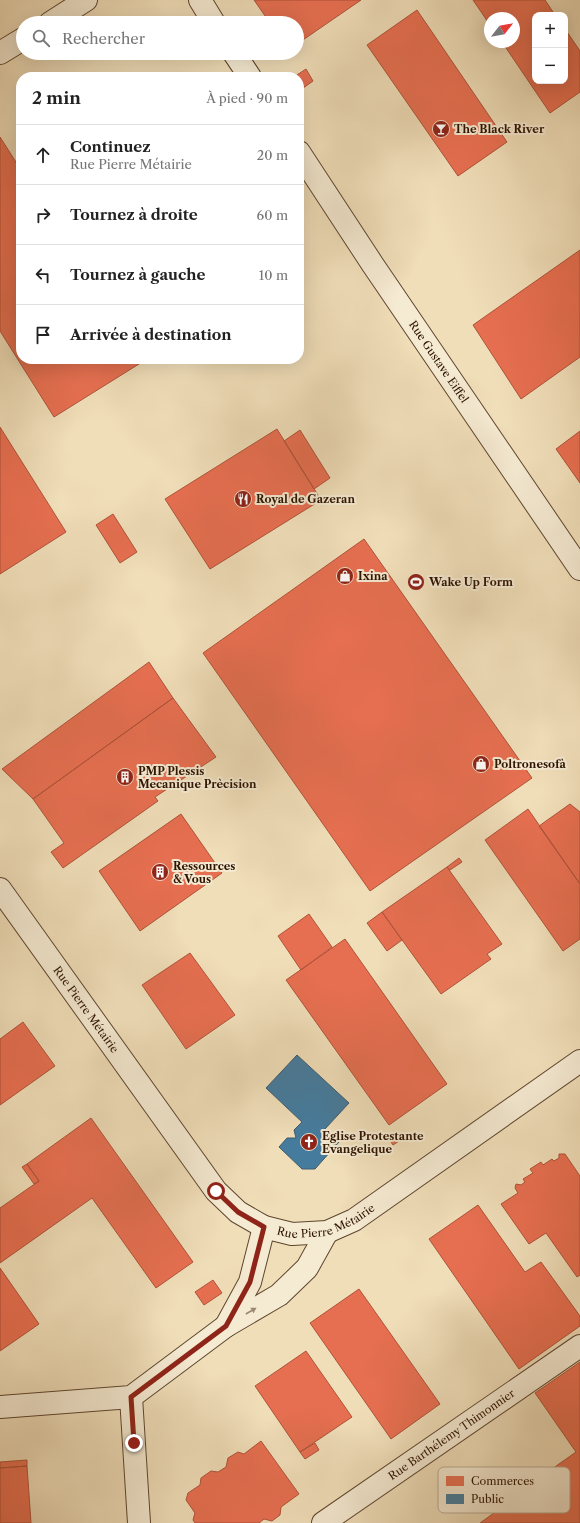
<!DOCTYPE html>
<html lang="fr">
<head>
<meta charset="utf-8">
<style>
	:root { --surface:#fff; --page:#f2f2f2; --text:#222; --muted:#767676; --line:#e0e0e0 }
	body { margin:0; font-family:"Libre Caslon Text",serif; background:var(--page); color:var(--text) }
	.controls { position:absolute; right:12px; top:12px; display:grid; overflow:hidden; border-radius:8px; box-shadow:0 4px 16px #0002 }
	.controls button { width:36px; height:36px; display:grid; place-items:center; padding:0; border:0; border-bottom:1px solid var(--line); background:var(--surface); color:var(--text); font:20px sans-serif }
	.compass { position:absolute; left:484px; top:12px; width:36px; height:36px; border-radius:50%; background:var(--surface); box-shadow:0 4px 16px #0002; rotate:59deg }
	.stop { position:absolute; width:12px; height:12px; margin:-9px; border:3px solid #8f2418; border-radius:50%; background:#fff }
	.stop.end { background:#8f2418; border-color:#fff; box-shadow:0 1px 4px #0008 }
	.list { margin:0; padding:0; list-style:none }
	h2 { display:flex; justify-content:space-between; align-items:center; height:52px; margin:0; padding:0 16px; font-size:17px }
	h2 small { font-size:13px; font-weight:400; color:var(--muted) }
	.list li { display:grid; grid-template-columns:26px 1fr auto; gap:12px; align-items:center; box-sizing:border-box; height:60px; padding:0 16px; border-top:1px solid var(--line) }
	.list b { display:block; font-size:15px; white-space:nowrap }
	.list p { margin:0; font-size:13px; white-space:nowrap; color:var(--muted) }
	.list em { font-size:13px; font-style:normal; color:var(--muted) }
	.icon { flex:none; width:22px; height:22px; fill:none; stroke:currentColor; stroke-width:2; stroke-linecap:round; stroke-linejoin:round }
	.map { position:relative; flex:none; width:580px; height:1523px; overflow:hidden }
	.search { position:absolute; background:var(--surface); box-shadow:0 4px 16px #0002; left:16px; top:16px; width:288px; height:44px; display:flex; align-items:center; gap:10px; box-sizing:border-box; padding:0 14px; border-radius:22px; color:var(--muted); font-size:15px }
	.panel { position:absolute; background:var(--surface); box-shadow:0 4px 16px #0002; left:16px; top:72px; width:288px; height:292px; border-radius:16px }
	.map>svg:first-child { display:block }
	.shops { fill:#e76f51; stroke:#af5339 }
	.public { fill:#457b9d; stroke:#3e5c6e }
	.lines { fill:none; stroke-linecap:round; stroke-linejoin:round }
	.minor-casing { stroke:#5e462e; stroke-width:24 }
	.minor { stroke:#f5ead2; stroke-width:22 }
	.oneway { fill:#9b8974 }
	.route { stroke:#8f2418; stroke-width:5 }
	.labels { text-anchor:middle; stroke-width:4; stroke-linejoin:round; paint-order:stroke }
	.poi-label { font-size:11px; font-weight:bold; fill:#2d1300; stroke:#f5ead2; text-anchor:start }
	.street-label { font-size:11px; fill:#2d1300; stroke:#f5ead2 }
	.key { fill:#f5ead2; stroke:#b9aa93; stroke-width:1 }
	.key-label { font-size:11px; fill:#2d1300 }
</style>
</head>
<body>
<div class="map">
<svg width="580" height="1523" viewBox="0 0 580 1523">
	<rect width="100%" height="100%" fill="#f0deb9"/>
	<filter id="stains"><feTurbulence type="fractalNoise" baseFrequency=".005" numOctaves="4"/><feColorMatrix values="0 0 0 0 .2 0 0 0 0 .09 0 0 0 0 .02 0 0 0 .5 -.17"/></filter>
	<radialGradient id="worn" r=".72"><stop offset=".6" stop-color="#630" stop-opacity="0"/><stop offset="1" stop-color="#630" stop-opacity=".3"/></radialGradient>
	<path class="shops" d="M 254,0 L 361,0 L 297,44 L 297,23 L 270,23 Z
		M 473,0 L 545,0 L 555,15 L 535,15 L 535,81 L 565,81 L 565,29 L 580,51 L 580,92 L 550,113 L 502,42 L 514,42 L 514,18 L 490,18 L 490,25 Z
		M 417,10 L 507,142 L 458,176 L 367,45 Z
		M 306,69 L 313,81 L 299,91 L 299,77 L 294,77 Z
		M 0,137 L 21,170 L 21,359 L 147,359 L 54,417 L 0,331 Z
		M 580,250 L 580,357 L 521,399 L 473,325 Z
		M 0,427 L 66,532 L 0,574 Z
		M 277,429 L 321,500 L 210,569 L 165,499 Z
		M 300,430 L 330,478 L 314,489 L 284,441 Z
		M 580,431 L 580,483 L 556,449 Z
		M 113,514 L 137,552 L 120,563 L 96,525 Z
		M 364,539 L 532,778 L 370,891 L 203,653 Z
		M 149,662 L 173,698 L 33,799 L 2,769 Z
		M 173,698 L 216,757 L 155,797 L 158,801 L 63,868 L 51,852 L 64,843 L 33,799 Z
		M 570,804 L 580,812 L 580,884 L 539,826 Z
		M 528,809 L 580,884 L 580,939 L 563,951 L 485,840 Z
		M 181,814 L 222,873 L 140,931 L 99,871 Z
		M 459,858 L 462,862 L 450,870 L 447,867 Z
		M 447,867 L 502,944 L 487,954 L 491,959 L 441,994 L 382,912 Z
		M 382,912 L 402,940 L 387,951 L 367,923 Z
		M 309,914 L 332,947 L 301,970 L 278,936 Z
		M 345,939 L 447,1084 L 389,1125 L 286,980 Z
		M 190,953 L 235,1015 L 186,1049 L 142,985 Z
		M 23,1022 L 55,1066 L 0,1105 L 0,1039 Z
		M 91,1118 L 193,1262 L 156,1288 L 92,1198 L 0,1263 L 0,1208 L 39,1181 L 27,1164 Z
		M 395,1134 L 399,1141 L 393,1145 L 389,1139 Z
		M 559,1154 L 565,1154 L 580,1176 L 580,1275 L 577,1277 L 546,1233 L 529,1244 L 501,1204 L 518,1193 L 515,1188 L 516,1184 L 521,1185 L 525,1182 L 523,1179 L 533,1173 L 530,1169 L 541,1162 L 543,1165 L 552,1159 L 554,1161 L 559,1158 Z
		M 27,1164 L 39,1181 L 34,1184 L 22,1167 Z
		M 478,1205 L 525,1272 L 541,1262 L 580,1316 L 580,1326 L 519,1369 L 429,1239 Z
		M 0,1268 L 39,1324 L 0,1351 Z
		M 213,1280 L 222,1293 L 204,1305 L 195,1292 Z
		M 359,1289 L 440,1404 L 391,1439 L 310,1323 Z
		M 306,1351 L 352,1417 L 300,1452 L 255,1386 Z
		M 580,1362 L 580,1523 L 480,1523 L 536,1483 L 535,1481 L 576,1452 L 535,1393 Z
		M 261,1441 L 299,1494 L 281,1507 L 280,1515 L 272,1521 L 264,1519 L 259,1523 L 195,1523 L 193,1520 L 195,1513 L 186,1500 L 188,1493 L 200,1485 L 201,1478 L 211,1471 L 218,1472 L 226,1467 L 228,1458 L 238,1452 L 244,1454 Z
		M 315,1443 L 319,1450 L 305,1459 L 300,1452 Z
		M 27,1460 L 27,1466 L 0,1468 L 0,1462 Z
		M 27,1466 L 31,1523 L 0,1523 L 0,1468 Z"/>
	<path class="public" d="M 297,1055 L 349,1103 L 325,1129 L 339,1142 L 315,1169 L 302,1169 L 279,1147 L 287,1138 L 296,1138 L 294,1130 L 302,1122 L 266,1088 Z"/>
	<g class="lines">
		<g class="minor-casing">
			<g id="minor">
				<path d="M 200,0 L 214,23"/>
				<path d="M 50,23 L 86,0"/>
				<path d="M 0,53 L 23,39"/>
				<path d="M 234,53 L 250,77"/>
				<path id="s1" d="M 299,152 L 373,265 L 580,569"/>
				<path id="s2" d="M 0,889 L 216,1191 L 238,1212 L 264,1227 L 292,1234 L 327,1232 L 354,1220 L 580,1061"/>
				<path d="M 264,1227 L 250,1282 L 226,1326 L 279,1295 L 307,1268 L 327,1232"/>
				<path d="M 131,1397 L 139,1523"/>
				<path d="M 0,1407 L 131,1397 L 226,1326"/>
				<path id="s3" d="M 323,1523 L 580,1346"/>
			</g>
		</g>
		<use href="#minor" class="minor"/>
	</g>
	<defs><path id="oneway-solid" d="M-6-.8H1V-3.2L6.5 0L1 3.2V.8H-6Z"/></defs>
	<use class="oneway" href="#oneway-solid" transform="translate(251 1311) rotate(-30)"/>
	<g class="lines">
		<path class="route" d="M 134,1443 L 131,1397 L 226,1326 L 250,1282 L 264,1227 L 238,1212 L 216,1191"/>
	</g>
	<defs>
		<g id="bar-disc" transform="scale(0.9)"><circle r="9.5" fill="#8f2418" stroke="#f5ead2"/><path d="M-6-5H6L.8 .8V4.5H3.5V6h-7V4.5H-.8V.8Z" fill="#fff"/></g>
		<g id="restaurant-disc" transform="scale(0.9)"><circle r="9.5" fill="#8f2418" stroke="#f5ead2"/><path d="M-5-6h1v4h1v-4h1v4h1v-4h1v5L-1.5 .5V6h-2V.5L-5-1ZM5-6V6H3V1.5H1.5Q1.5-4 5-6Z" fill="#fff"/></g>
		<g id="shop-disc" transform="scale(0.9)"><circle r="9.5" fill="#8f2418" stroke="#f5ead2"/><path d="M-5-2.5h2.3a2.7 3.5 0 0 1 5.4 0H5L5.5 6h-11ZM-1.5-2.5h3a1.5 2.3 0 0 0-3 0Z" fill="#fff"/></g>
		<g id="stadium-disc" transform="scale(0.9)"><circle r="9.5" fill="#8f2418" stroke="#f5ead2"/><path d="M0-5a6.5 5 0 1 0 0 10a6.5 5 0 1 0 0-10ZM-3.5-1.8h7v3.6h-7Z" fill="#fff"/></g>
		<g id="building-disc" transform="scale(0.9)"><circle r="9.5" fill="#8f2418" stroke="#f5ead2"/><path d="M-4-6H4V6H1V3H-1V6H-4ZM-2.5-4.3h1.7v1.8h-1.7ZM.8-4.3h1.7v1.8H.8ZM-2.5-1h1.7V.8h-1.7ZM.8-1h1.7V.8H.8Z" fill="#fff"/></g>
		<g id="church-disc" transform="scale(0.9)"><circle r="9.5" fill="#8f2418" stroke="#f5ead2"/><path d="M-1.2-6h2.4v3.5h3.3v2.4h-3.3V6h-2.4V-.1h-3.3v-2.4h3.3Z" fill="#fff"/></g>
	</defs>
	<g fill-rule="evenodd">
		<use href="#bar-disc" x="441" y="129"/>
		<use href="#restaurant-disc" x="243" y="499"/>
		<use href="#shop-disc" x="345" y="576"/>
		<use href="#stadium-disc" x="416" y="582"/>
		<use href="#shop-disc" x="481" y="764"/>
		<use href="#building-disc" x="125" y="777"/>
		<use href="#building-disc" x="160" y="872"/>
		<use href="#church-disc" x="309" y="1142"/>
	</g>
	<g class="labels">
		<g class="poi-label">
			<text x="454" y="133">The Black River</text>
			<text x="256" y="503">Royal de Gazeran</text>
			<text x="358" y="580">Ixina</text>
			<text x="429" y="586">Wake Up Form</text>
			<text x="494" y="768">Poltronesofà</text>
			<text x="138" y="775">PMP Plessis<tspan x="138" dy="13">Mecanique Prècision</tspan></text>
			<text x="173" y="870">Ressources<tspan x="173" dy="13">&amp; Vous</tspan></text>
			<text x="322" y="1140">Eglise Protestante<tspan x="322" dy="13">Evangelique</tspan></text>
		</g>
		<g class="street-label">
			<text dy="4" stroke="none"><textPath href="#s1" startOffset="252">Rue Gustave Eiffel</textPath></text>
			<text dy="4" stroke="none"><textPath href="#s2" startOffset="148">Rue Pierre Métairie</textPath></text>
			<text dy="4" stroke="none"><textPath href="#s2" startOffset="497">Rue Pierre Métairie</textPath></text>
			<text dy="4" stroke="none"><textPath href="#s3" startOffset="156">Rue Barthélemy Thimonnier</textPath></text>
		</g>
	</g>
	<rect x="438" y="1467" width="132" height="46" rx="6" class="key"/>
	<rect x="446" y="1476" width="18" height="10" fill="#e76f51"/>
	<rect x="446" y="1494" width="18" height="10" fill="#457b9d"/>
	<g class="key-label">
		<text x="471" y="1485">Commerces</text>
		<text x="471" y="1503">Public</text>
	</g>
	<rect width="100%" height="100%" filter="url(#stains)"/>
	<rect width="100%" height="100%" fill="url(#worn)"/>
</svg>
<div class="controls">
<button>+</button>
<button>−</button>
</div>
<svg class="compass" viewBox="-18 -18 36 36"><path d="M0-13l5 13h-10z" fill="#e53935"/><path d="M0 13l5-13h-10z" fill="#767676"/></svg>
<div class="stop" style="left:216px;top:1191px"></div>
<div class="stop end" style="left:134px;top:1443px"></div>
<div class="search"><svg class="icon" aria-label="search" viewBox="0 0 24 24"><circle cx="10" cy="10" r="6"/><path d="M15 15l6 6"/></svg>Rechercher</div>
<section class="panel">
<h2>2 min<small>À pied · 90 m</small></h2>
<ul class="list">
<li><svg class="icon" aria-label="ahead" viewBox="0 0 24 24"><path d="M12 20V5M6 11l6-6 6 6"/></svg><div><b>Continuez</b><p>Rue Pierre Métairie</p></div><em>20 m</em></li>
<li><svg class="icon" aria-label="right" viewBox="0 0 24 24"><path d="M7 20v-9h11M14 6l5 5-5 5"/></svg><div><b>Tournez à droite</b></div><em>60 m</em></li>
<li><svg class="icon" aria-label="left" viewBox="0 0 24 24"><path d="M17 20v-9H6M10 6l-5 5 5 5"/></svg><div><b>Tournez à gauche</b></div><em>10 m</em></li>
<li><svg class="icon" aria-label="arrive" viewBox="0 0 24 24"><path d="M6 21V4h12l-3 4 3 4H6"/></svg><div><b>Arrivée à destination</b></div></li>
</ul>
</section>
</div>
</body>
</html>
